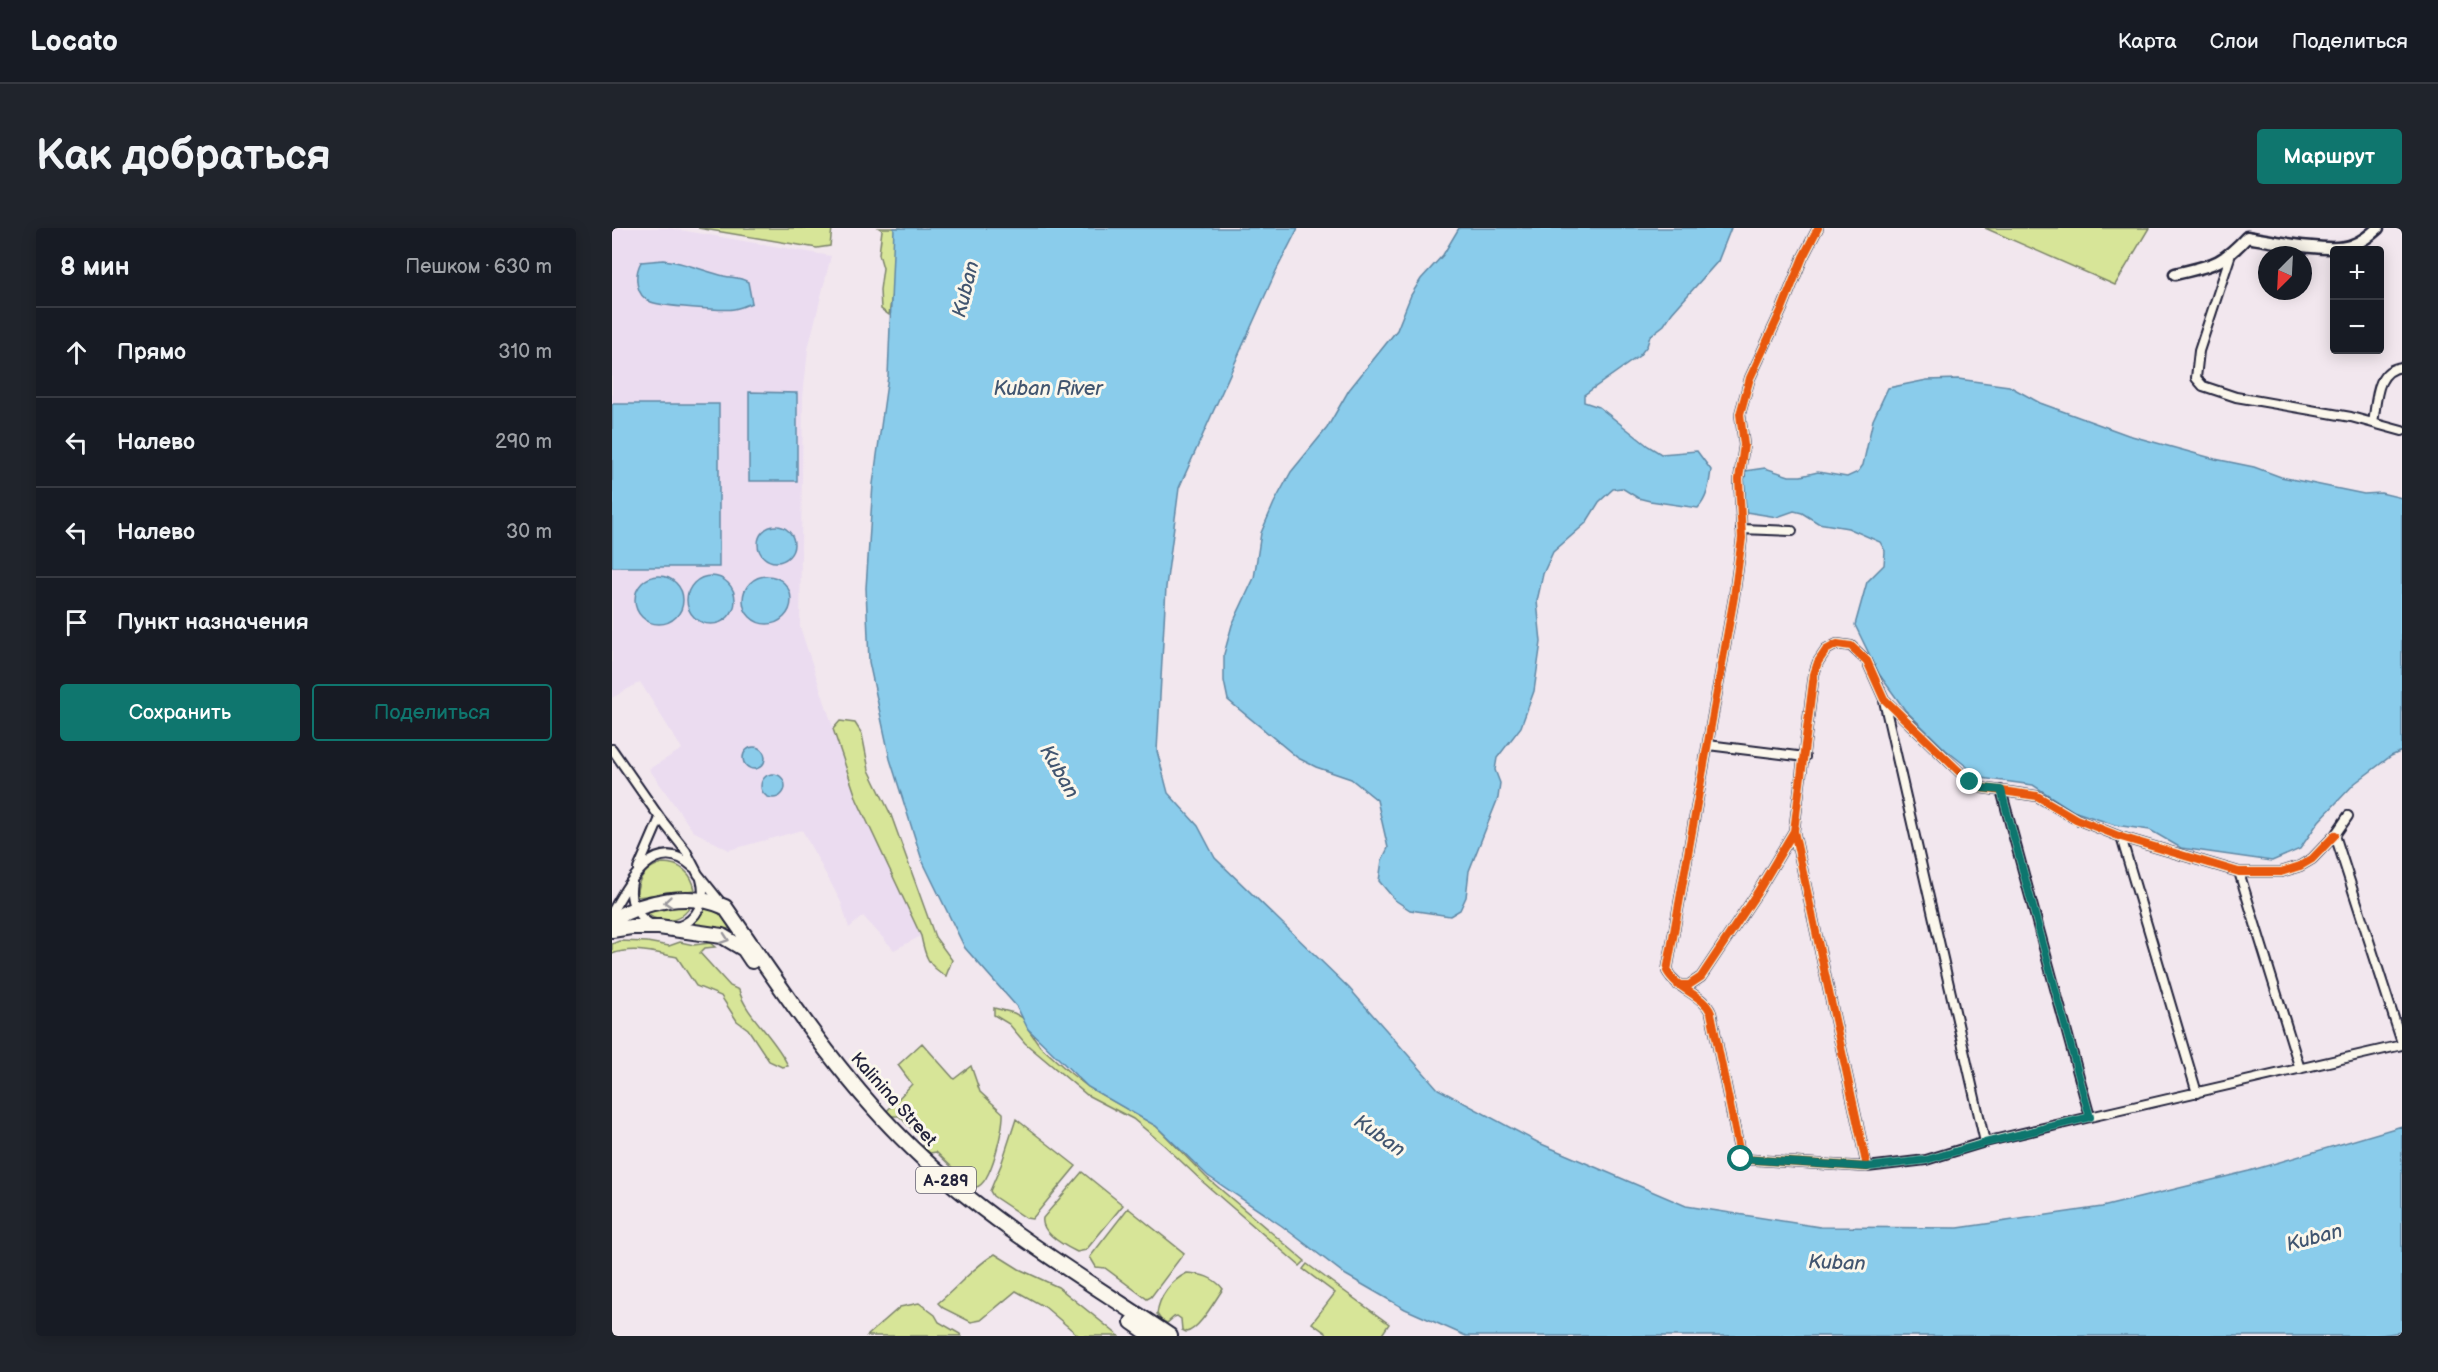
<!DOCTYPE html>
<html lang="ru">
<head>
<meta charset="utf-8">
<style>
	:root { --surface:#171b24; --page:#20242c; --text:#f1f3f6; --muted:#9ea1a6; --line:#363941; --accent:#0f766e }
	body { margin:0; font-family:"Balsamiq Sans",sans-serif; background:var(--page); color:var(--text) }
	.controls { position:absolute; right:18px; top:18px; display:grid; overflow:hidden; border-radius:6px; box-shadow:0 3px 15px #0003 }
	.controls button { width:54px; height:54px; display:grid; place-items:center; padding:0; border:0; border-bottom:2px solid var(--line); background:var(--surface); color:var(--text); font:30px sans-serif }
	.compass { position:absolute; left:1646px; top:18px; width:54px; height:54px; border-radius:50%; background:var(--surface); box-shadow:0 3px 15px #0003; rotate:204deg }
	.stop { position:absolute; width:18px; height:18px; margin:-14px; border:4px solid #0f766e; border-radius:50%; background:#fff }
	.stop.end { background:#0f766e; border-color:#fff; box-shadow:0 2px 6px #0008 }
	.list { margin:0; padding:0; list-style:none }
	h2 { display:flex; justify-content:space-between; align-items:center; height:78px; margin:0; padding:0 24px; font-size:26px }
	h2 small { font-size:20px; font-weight:400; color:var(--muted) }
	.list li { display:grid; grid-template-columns:39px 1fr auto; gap:18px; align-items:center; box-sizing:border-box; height:90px; padding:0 24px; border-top:2px solid var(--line) }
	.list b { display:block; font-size:22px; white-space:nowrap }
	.list em { font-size:20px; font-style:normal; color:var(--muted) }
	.actions { display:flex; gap:12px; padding:18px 24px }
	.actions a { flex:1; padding:14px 0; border:2px solid var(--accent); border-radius:6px; text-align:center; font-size:21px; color:var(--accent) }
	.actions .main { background:var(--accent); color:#fff }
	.icon { flex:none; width:33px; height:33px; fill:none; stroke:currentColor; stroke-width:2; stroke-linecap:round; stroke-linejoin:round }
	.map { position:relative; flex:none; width:1790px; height:1108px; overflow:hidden; border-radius:6px }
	header { display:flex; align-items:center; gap:36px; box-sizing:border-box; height:84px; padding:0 30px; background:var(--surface); border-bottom:2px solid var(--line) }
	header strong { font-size:28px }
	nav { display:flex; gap:33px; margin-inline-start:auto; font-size:21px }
	.intro { display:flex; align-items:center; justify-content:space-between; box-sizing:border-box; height:144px; padding:0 36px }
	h1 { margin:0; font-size:42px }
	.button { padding:15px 27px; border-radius:6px; background:var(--accent); color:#fff; font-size:21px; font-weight:700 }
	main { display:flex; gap:36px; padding:0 36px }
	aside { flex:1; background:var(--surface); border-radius:6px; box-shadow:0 3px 15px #0003 }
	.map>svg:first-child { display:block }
	.built { fill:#ebdcf0 }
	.green { fill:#d7e598; stroke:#7c846a; stroke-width:1.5 }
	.water { fill:#8acceb; stroke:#6088a5; stroke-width:1.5 }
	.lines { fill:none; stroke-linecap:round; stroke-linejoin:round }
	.street-casing { stroke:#22223b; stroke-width:12 }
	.secondary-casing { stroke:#22223b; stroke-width:15 }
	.highway-casing { stroke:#22223b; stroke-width:18 }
	.street { stroke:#fbf7ec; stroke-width:8 }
	.secondary { stroke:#fbf7ec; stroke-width:10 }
	.highway { stroke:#fbf7ec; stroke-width:14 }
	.cycleway-casing { stroke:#fbf7ec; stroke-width:11 }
	.cycleway { stroke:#e8590c; stroke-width:8 }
	.oneway { stroke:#99979c }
	.route { stroke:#0f766e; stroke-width:8 }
	.labels { text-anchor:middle; stroke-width:6; stroke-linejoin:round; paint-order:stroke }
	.shield { fill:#fbf7ec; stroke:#636270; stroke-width:1.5 }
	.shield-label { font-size:16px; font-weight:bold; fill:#22223b }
	.street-label { font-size:18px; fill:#22223b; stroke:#fbf7ec }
	.water-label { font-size:20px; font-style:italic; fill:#415570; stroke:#fbf7ec }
</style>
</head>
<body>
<header>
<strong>Locato</strong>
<nav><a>Карта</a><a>Слои</a><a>Поделиться</a></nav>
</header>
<div class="intro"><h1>Как добраться</h1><a class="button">Маршрут</a></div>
<main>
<aside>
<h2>8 мин<small>Пешком · 630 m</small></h2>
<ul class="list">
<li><svg class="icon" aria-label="ahead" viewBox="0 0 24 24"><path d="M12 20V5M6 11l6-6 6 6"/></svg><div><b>Прямо</b></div><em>310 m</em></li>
<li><svg class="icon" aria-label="left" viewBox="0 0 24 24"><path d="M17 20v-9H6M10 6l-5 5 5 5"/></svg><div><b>Налево</b></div><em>290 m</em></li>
<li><svg class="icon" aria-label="left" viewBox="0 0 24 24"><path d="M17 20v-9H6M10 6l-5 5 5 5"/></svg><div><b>Налево</b></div><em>30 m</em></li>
<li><svg class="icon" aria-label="arrive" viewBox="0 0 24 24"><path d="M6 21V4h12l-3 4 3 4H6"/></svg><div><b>Пункт назначения</b></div></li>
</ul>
<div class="actions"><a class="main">Сохранить</a><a>Поделиться</a></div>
</aside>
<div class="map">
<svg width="1790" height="1108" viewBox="0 0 1790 1108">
	<rect width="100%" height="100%" fill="#f2e7ee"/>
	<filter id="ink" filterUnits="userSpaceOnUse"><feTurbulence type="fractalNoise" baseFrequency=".0167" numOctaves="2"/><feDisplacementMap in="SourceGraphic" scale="12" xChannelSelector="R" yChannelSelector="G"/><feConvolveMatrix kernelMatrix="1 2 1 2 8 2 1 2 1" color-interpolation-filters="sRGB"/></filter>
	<g filter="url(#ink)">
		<path class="built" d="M 0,0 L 57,0 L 219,28 L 196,121 L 191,169 L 188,399 L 245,572 L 309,708 L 282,722 L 251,688 L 237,700 L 229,674 L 190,602 L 117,622 L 81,603 L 37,541 L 70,521 L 28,454 L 0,470 Z"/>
		<path class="green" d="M 86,0 L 220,0 L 218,18 L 205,20 Z
			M 267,0 L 289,0 L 277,87 L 269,81 L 268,62 L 271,40 L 267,26 L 270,2 Z
			M 1373,0 L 1537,0 L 1503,57 Z
			M 228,493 L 243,495 L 250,506 L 257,542 L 279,587 L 323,709 L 340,732 L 334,748 C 316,738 313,728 309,708 L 245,572 L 221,501 Z
			M 51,635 C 68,635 80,645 83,662 L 25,669 C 24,651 34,639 51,635 Z
			M 80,676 C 68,697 45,698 29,680 Z
			M 94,678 L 115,690 L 120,701 L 80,698 Z
			M 7,713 L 35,714 L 57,718 L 68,714 L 82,717 L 98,715 L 103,719 L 93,720 L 88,725 L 118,758 L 127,762 C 133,787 164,810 176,838 L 170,839 L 157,833 L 136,801 L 125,793 L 109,768 L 84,758 L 65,729 C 43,725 22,718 0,726 L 0,716 Z
			M 382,780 L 402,785 L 413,791 L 416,801 L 428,818 L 457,844 L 476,859 L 544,898 L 594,949 L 693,1033 L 688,1038 L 681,1032 L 592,955 L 553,918 L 521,891 L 475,867 L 413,815 L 397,796 L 382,787 Z
			M 310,815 L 342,851 L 359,838 L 368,864 L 391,885 C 392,899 379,957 364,959 C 356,961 349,953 343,948 L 347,946 L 324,924 L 318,925 L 310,918 L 315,916 L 287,888 L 278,888 L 274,884 L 300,856 L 286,837 Z
			M 404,891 L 464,938 L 420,991 L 414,990 L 381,968 L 378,963 L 389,937 Z
			M 470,944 L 511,977 L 474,1022 L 465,1024 C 453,1018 428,1005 431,990 Z
			M 516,980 L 572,1025 L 539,1069 L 535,1071 L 493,1040 L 484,1039 L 478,1029 Z
			M 383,1026 L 407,1041 L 446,1059 L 507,1108 L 467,1108 L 433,1079 L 404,1063 L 369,1092 L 359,1094 L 331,1080 L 326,1075 C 346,1059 362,1038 383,1026 Z
			M 695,1036 L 777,1096 L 769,1108 L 718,1108 L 700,1095 L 723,1065 L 691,1041 Z
			M 575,1045 C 589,1046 602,1049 611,1061 C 603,1072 587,1102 574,1104 L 570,1102 L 569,1091 L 565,1088 L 562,1089 L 555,1095 L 549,1092 L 545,1086 C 547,1068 559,1053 575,1045 Z
			M 307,1075 L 323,1087 L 327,1094 L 348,1106 L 349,1108 L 255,1108 L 288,1079 Z"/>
		<path class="water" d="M 282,0 L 686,0 L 664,43 L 567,260 L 554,359 L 545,523 L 556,565 L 586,598 L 603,630 L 737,760 L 826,861 L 927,915 L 1074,978 L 1208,999 L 1346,1000 L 1490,979 L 1637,943 L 1790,898 L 1790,1104 L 1762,1108 L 854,1108 L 793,1081 L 734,1047 L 670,998 L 596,948 L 544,898 L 476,859 L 416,801 L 405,779 L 353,720 L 310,632 L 278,531 L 257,434 L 254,360 L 261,256 L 276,148 Z
			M 847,0 L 1119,0 L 1106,33 L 1060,85 L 1052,97 L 1038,108 L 1035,118 L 1027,128 L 972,167 L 972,174 L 987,179 L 1036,218 L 1049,226 L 1085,223 L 1099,242 C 1097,256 1096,269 1086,280 L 1038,273 L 1026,270 L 1010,260 L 1001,261 L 987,274 L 974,295 L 941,324 L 931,346 L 925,373 L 929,414 L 922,463 L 909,499 L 885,530 L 883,542 L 888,555 L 886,570 L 857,643 L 854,669 L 848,682 L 838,688 L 798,682 L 783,672 L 767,653 L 770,632 L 776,620 L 765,572 L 739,551 L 704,539 L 686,530 L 616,472 L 612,453 L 612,426 L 620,397 L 642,350 L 649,305 L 662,275 L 679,244 L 715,200 L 737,162 L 785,102 L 799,67 L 809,51 L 831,27 Z
			M 51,32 C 72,34 92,43 112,48 C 121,50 128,49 136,54 L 140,75 C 134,77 128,80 122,81 C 111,83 49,78 39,74 C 23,68 22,47 29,34 Z
			M 1346,151 L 1397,158 L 1428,175 L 1516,207 L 1603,231 L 1642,239 L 1669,249 L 1752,266 L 1769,265 L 1790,270 L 1790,523 L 1779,528 L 1743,555 L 1707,593 L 1688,621 L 1660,633 L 1569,620 L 1538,602 L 1503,597 L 1461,583 L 1421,557 L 1369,550 L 1334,522 L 1293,482 L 1267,446 L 1243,397 L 1255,354 L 1272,337 L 1273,323 L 1268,314 L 1236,300 L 1206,295 L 1190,285 L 1182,283 L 1165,289 L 1134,284 L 1130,276 L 1133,243 L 1153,240 L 1177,248 L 1189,248 L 1206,244 L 1235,249 L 1246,244 L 1251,237 L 1261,192 L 1276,160 L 1315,152 Z
			M 137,164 L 185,165 L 185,253 L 137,253 Z
			M 0,176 L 107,176 L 107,339 L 0,339 Z
			M146 316a18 18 0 1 1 36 0a18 18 0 1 1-36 0Z
			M75 372a24 24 0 1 1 48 0a24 24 0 1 1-48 0Z
			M131 372a24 24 0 1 1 48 0a24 24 0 1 1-48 0Z
			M23 372a24 24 0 1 1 48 0a24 24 0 1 1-48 0Z
			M131 530a11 11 0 1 1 22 0a11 11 0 1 1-22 0Z
			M149 558a12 12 0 1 1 24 0a12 12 0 1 1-24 0Z"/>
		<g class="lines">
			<g class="street-casing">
				<path id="street" d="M 1619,26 L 1587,123 L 1584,150 L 1591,158 L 1624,169 L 1739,189 L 1790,203
					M 1761,195 C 1765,173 1763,142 1790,139
					M 1129,301 L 1180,303
					M 1272,473 L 1373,914
					M 1096,517 L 1193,529
					M 0,521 L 48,590 L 74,623 L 86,646 L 110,676
					M 1389,562 L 1478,889
					M 1736,588 L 1723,607 L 1790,815
					M 1182,603 L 1202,446 L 1206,434 L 1214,422 L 1225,416 L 1239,418 L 1255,433 L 1272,471 L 1358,554 L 1370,560 L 1425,568 L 1464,591 L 1509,609 L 1627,644 L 1669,644 L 1688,638 L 1700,631 L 1723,607
					M 1509,609 L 1585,865
					M 26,641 L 48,590
					M 1627,644 L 1688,841
					M 20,654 C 16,673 24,688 40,697
					M 0,684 C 16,656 43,604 81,639
					M 65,699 C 86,692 95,672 89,651
					M 1066,757 L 1077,757 L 1089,749 L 1145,665 L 1182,603 L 1255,939 L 1129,931 L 1099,785 C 1091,766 1065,762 1055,743 L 1122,369 L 1130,310 L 1127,251 L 1132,217 L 1128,186 L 1138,150 L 1170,81 L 1191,29 L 1206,0
					M 1255,939 L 1314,932 L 1373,914 L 1478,889 L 1790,817"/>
			</g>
			<g class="secondary-casing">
				<path id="secondary" d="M 1563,46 C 1600,37 1608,38 1635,9 C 1660,13 1716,25 1738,18 C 1750,14 1758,7 1766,0"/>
			</g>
			<g class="highway-casing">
				<path id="highway" d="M 0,692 C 31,673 79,663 113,679 C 171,762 227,850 300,920 C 376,994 470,1049 558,1108
					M 0,702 L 19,699 L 47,699 L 110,708 L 132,721 L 140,733
					M 520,1094 L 540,1108"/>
			</g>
			<use href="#street" class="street"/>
			<use href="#secondary" class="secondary"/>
			<use href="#highway" class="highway"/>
			<g class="cycleway-casing">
				<path id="cycleway" d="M 1182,603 L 1202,446 L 1206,434 L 1214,422 L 1225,416 L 1239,418 L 1255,433 L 1272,471 L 1358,554 L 1370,560 L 1425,568 L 1464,591 L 1509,609 L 1627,644 L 1669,644 L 1688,638 L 1700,631 L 1723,607
					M 1066,757 L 1077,757 L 1089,749 L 1145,665 L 1182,603 L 1255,939 L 1129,931 L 1099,785 C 1091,766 1065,762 1055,743 L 1122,369 L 1130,310 L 1127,251 L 1132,217 L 1128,186 L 1138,150 L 1170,81 L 1191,29 L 1206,0"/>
			</g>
			<use href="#cycleway" class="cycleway"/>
		</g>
		<defs><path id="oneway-chevron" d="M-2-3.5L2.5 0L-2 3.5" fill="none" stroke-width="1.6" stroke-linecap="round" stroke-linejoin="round" transform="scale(1.5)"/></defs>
		<g class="oneway">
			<use href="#oneway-chevron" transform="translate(56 674) rotate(175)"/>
			<use href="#oneway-chevron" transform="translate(113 711) rotate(19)"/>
		</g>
	</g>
	<g class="lines" filter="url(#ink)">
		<path class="route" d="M 1129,931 L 1255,939 L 1314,932 L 1373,915 L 1478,889 L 1389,562 L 1370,560 L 1358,554"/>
	</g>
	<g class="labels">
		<rect class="shield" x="304" y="939" width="60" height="26" rx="4.5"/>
		<g class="shield-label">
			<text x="334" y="958">А-289</text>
		</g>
		<g class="street-label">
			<text transform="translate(282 871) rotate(48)" y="6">Kalinina Street</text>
		</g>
		<g class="water-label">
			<text transform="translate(353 61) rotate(-76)" y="7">Kuban</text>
			<text x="436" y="167">Kuban River</text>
			<text transform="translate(448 543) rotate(60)" y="7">Kuban</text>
			<text transform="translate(768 907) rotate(35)" y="7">Kuban</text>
			<text transform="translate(1702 1009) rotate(-15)" y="7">Kuban</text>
			<text transform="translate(1225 1034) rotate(2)" y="7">Kuban</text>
		</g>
	</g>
</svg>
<div class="controls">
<button>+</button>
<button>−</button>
</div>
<svg class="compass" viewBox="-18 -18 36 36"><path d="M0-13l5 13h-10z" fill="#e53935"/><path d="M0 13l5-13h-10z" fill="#9ea1a6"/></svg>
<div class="stop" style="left:1129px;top:931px"></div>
<div class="stop end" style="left:1358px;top:554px"></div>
</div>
</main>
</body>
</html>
